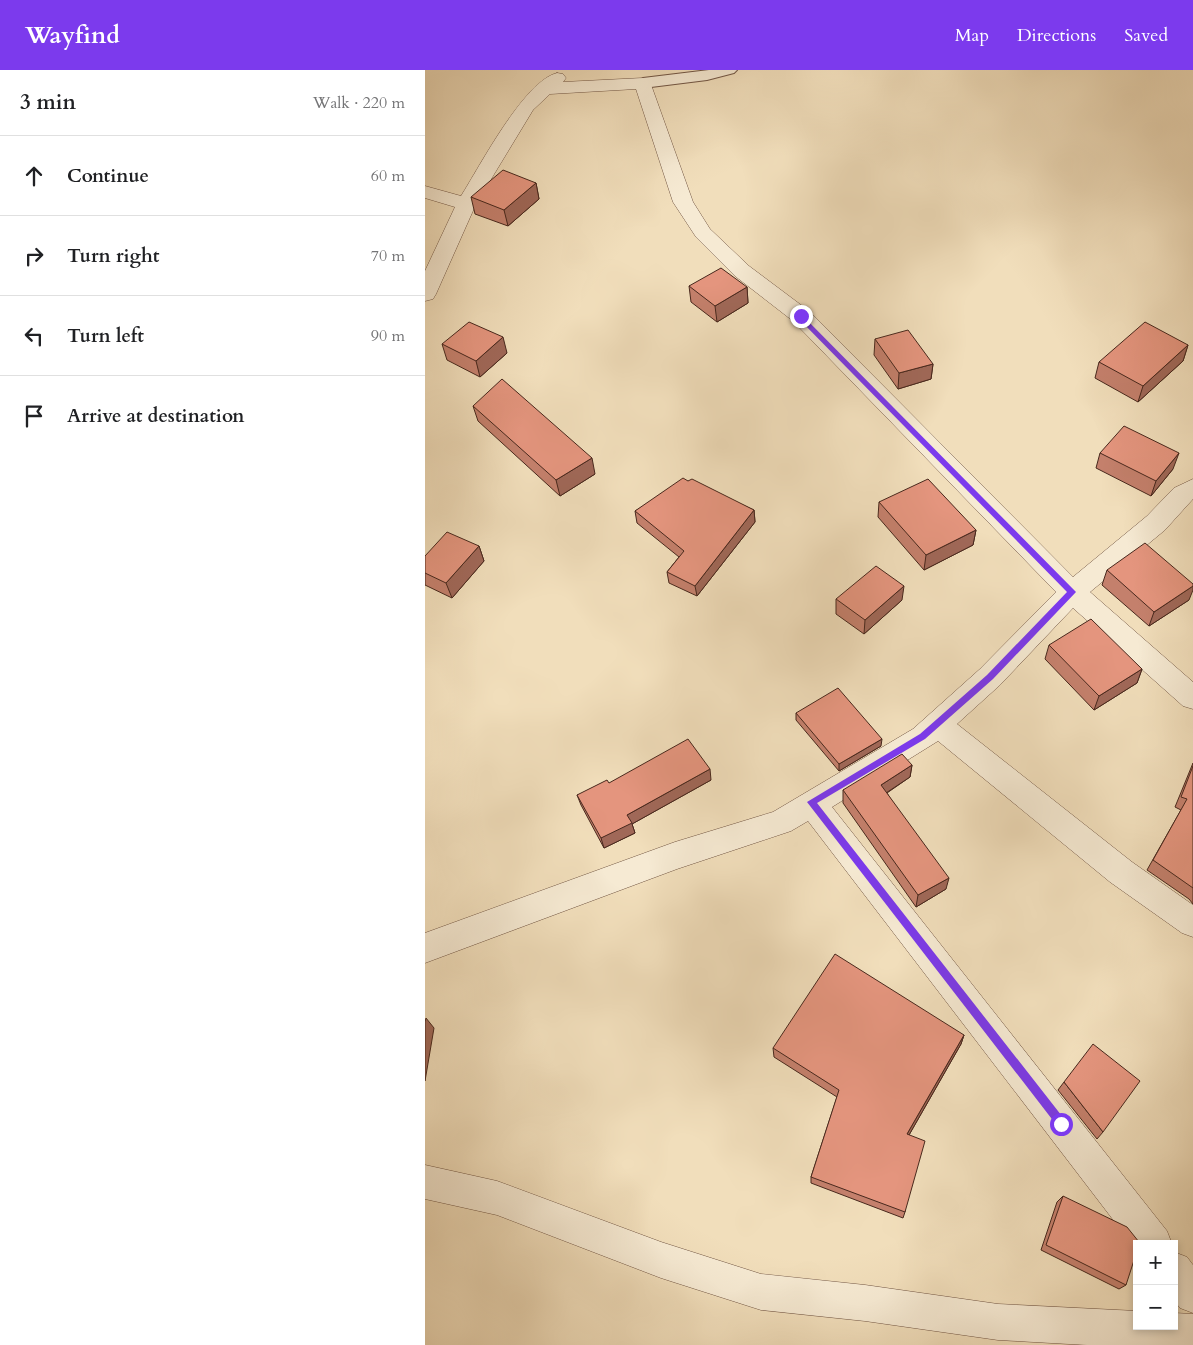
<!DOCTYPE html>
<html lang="en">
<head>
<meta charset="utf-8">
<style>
	:root { --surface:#fff; --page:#f6f6f6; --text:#202124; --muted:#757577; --line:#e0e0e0; --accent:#7c3aed }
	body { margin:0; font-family:Cardo,serif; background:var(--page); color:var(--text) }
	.controls { position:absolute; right:15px; bottom:15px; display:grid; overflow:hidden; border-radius:0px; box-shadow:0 2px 8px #0003 }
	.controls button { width:45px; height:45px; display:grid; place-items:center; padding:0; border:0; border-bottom:1px solid var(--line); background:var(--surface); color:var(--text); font:25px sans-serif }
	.stop { position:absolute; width:15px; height:15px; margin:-11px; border:4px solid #7c3aed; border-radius:50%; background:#fff }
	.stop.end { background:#7c3aed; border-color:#fff; box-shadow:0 1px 5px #0008 }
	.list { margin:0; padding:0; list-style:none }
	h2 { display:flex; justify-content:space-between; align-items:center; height:65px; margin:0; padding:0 20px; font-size:21px }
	h2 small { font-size:16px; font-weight:400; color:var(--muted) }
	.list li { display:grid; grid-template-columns:32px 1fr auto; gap:15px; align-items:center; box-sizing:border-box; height:80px; padding:0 20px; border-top:1px solid var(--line) }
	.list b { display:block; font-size:19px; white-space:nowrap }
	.list em { font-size:16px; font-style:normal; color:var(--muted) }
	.icon { flex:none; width:28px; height:28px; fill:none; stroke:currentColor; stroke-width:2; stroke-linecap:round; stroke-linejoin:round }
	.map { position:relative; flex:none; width:768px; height:1275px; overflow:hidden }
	header { display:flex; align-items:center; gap:30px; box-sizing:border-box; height:70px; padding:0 25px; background:var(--accent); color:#fff }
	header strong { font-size:24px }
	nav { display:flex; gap:28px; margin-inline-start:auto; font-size:18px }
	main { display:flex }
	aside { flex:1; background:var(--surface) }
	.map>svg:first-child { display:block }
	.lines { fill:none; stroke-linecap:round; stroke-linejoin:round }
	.service-casing { stroke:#725644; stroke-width:2 }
	.minor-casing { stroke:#725644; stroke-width:1 }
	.service { fill:#f6ead3; fill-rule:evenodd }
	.minor { fill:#f6ead3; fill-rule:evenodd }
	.wall { fill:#c4806c; stroke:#48281d }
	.shaded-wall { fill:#a06858; stroke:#48281d }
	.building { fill:#e4957e; stroke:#48281d }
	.route { fill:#7c3aed }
</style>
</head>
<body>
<header>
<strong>Wayfind</strong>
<nav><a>Map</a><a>Directions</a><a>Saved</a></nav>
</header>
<main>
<aside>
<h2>3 min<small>Walk · 220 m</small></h2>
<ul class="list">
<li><svg class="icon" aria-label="ahead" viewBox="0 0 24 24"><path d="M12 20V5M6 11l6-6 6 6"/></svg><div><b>Continue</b></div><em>60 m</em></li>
<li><svg class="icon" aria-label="right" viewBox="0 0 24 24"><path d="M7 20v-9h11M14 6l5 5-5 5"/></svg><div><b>Turn right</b></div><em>70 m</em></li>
<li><svg class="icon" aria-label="left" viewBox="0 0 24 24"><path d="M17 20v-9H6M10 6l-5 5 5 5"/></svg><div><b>Turn left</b></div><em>90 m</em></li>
<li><svg class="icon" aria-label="arrive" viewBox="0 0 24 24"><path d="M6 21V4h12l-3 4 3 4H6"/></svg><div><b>Arrive at destination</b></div></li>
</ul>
</aside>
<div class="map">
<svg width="768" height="1275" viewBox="0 0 768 1275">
	<rect width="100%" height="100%" fill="#f1debb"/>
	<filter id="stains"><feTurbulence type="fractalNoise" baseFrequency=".004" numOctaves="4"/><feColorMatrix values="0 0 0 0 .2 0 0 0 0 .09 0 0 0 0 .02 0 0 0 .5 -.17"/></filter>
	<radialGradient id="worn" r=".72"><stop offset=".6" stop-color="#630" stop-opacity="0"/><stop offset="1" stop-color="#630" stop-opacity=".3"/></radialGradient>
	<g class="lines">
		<g class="service-casing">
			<path id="service" d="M 284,0 L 312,0 L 309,3 L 282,10 L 218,18 L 210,13 L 218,8 Z"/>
		</g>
		<g class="minor-casing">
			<path id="minor" d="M 132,3 L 138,4 L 141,8 L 138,12 L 218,8 L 224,9 L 268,132 L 285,159 L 324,196 L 384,241 L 648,507 L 722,446 L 749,418 L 768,409 L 768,429 L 740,460 L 665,522 L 768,612 L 768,639 L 758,636 L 648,538 L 575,615 L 532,654 L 707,792 L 768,835 L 768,867 L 757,863 L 685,812 L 513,671 L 407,737 L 742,1161 L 747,1174 L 712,1174 L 712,1181 L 383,751 L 366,761 L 252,799 L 0,893 L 0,863 L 250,772 L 348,742 L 488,659 L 555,599 L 631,522 L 368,251 L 310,206 L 271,167 L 248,132 L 211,19 L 125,24 L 108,40 L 51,134 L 11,224 L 8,229 L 0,231 L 0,201 L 30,137 L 0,128 L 0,116 L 36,126 C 55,96 99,11 132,3 Z
				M 0,1095 L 72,1111 L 236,1172 L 336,1204 L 440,1215 L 573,1234 L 712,1241 L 712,1256 L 749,1256 L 749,1243 L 768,1244 L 768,1275 L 662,1275 L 573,1270 L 440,1251 L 336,1240 L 236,1208 L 72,1145 L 0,1129 Z
				M 749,1182 L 762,1187 L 768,1195 L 768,1243 L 755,1238 L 749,1230 Z"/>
		</g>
		<use href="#service" class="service"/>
		<use href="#minor" class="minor"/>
	</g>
	<path class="wall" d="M 111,113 L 114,129 L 83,156 L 50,144 L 46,127 Z
		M 264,216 L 322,217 L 323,233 L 292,252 L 266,232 Z
		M 450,269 L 508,294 L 506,309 L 473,319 L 449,285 Z
		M 17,274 L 82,283 L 55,307 L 22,290 Z
		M 763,275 L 758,291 L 713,332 L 670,308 L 674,292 Z
		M 48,336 L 170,404 L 135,426 L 53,351 Z
		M 675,383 L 748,399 L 726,426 L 671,398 Z
		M 263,411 L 329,440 L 330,452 L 272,526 L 244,513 L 242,502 L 254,487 L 212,453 L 210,441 Z
		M 454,432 L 551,460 L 548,475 L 499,500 L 453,447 Z
		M 54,476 L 59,491 L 27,528 L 0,515 L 0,486 Z
		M 682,500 L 764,530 L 724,556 L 677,515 Z
		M 411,529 L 477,530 L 439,564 L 411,544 Z
		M 624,575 L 717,599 L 712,613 L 669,640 L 620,589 Z
		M 371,643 L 456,676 L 414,701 L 371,650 Z
		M 768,693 L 768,834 L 764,829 L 722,800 L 756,740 L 750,737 Z
		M 487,695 L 485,707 L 462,723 L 521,819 L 491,837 L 418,733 L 418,720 Z
		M 286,710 L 207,754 L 210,763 L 179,778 L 156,735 L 152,725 Z
		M 539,965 L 536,974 L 484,1065 L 480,1142 L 478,1148 L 386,1113 L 386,1107 L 412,1027 L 349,987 L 348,978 Z
		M 639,1012 L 678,1062 L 672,1069 L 633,1020 Z
		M 638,1126 L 701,1215 L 694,1219 L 616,1180 L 632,1132 Z"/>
	<path class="shaded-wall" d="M 111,113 L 114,129 L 83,156 L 79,140 Z
		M 322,217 L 323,233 L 292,252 L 290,236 Z
		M 78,267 L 82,283 L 55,307 L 51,291 Z
		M 763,275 L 758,291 L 713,332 L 718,316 Z
		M 508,294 L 506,309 L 473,319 L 474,303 Z
		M 754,383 L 748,399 L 726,426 L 731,411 Z
		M 167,388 L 170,404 L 135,426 L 131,410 Z
		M 329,440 L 330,452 L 272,526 L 270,516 Z
		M 551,460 L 548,475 L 499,500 L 501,485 Z
		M 54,476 L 59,491 L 27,528 L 21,513 Z
		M 479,516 L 477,530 L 439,564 L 440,550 Z
		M 768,516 L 768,520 L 764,530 L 724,556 L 729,542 Z
		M 717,599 L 712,613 L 669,640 L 674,626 Z
		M 457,669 L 456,676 L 414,701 L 414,694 Z
		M 487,695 L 485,707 L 455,727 L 456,715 Z
		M 285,699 L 286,710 L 207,754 L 210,763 L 179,778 L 176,768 L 202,745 Z
		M 524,808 L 521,819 L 491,837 L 493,825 Z
		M 1,948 L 9,958 L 0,1011 L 0,952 Z
		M 539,965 L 536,974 L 480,1072 L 482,1064 Z"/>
	<path class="building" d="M 78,100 L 111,113 L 79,140 L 46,127 Z
		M 296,198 L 322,217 L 290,236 L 264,216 Z
		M 44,252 L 78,267 L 51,291 L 17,274 Z
		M 720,252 L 763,275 L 718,316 L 674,292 Z
		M 483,260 L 508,294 L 474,303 L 450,269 Z
		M 77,309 L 167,388 L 131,410 L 48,336 Z
		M 699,356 L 754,383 L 731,411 L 675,383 Z
		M 258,408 L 263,411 L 267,409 L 329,440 L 270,516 L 242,502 L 259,481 L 210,441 Z
		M 503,409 L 551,460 L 501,485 L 454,432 Z
		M 22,462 L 54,476 L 21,513 L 0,503 L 0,486 Z
		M 720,473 L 768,514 L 768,516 L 729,542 L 682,500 Z
		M 451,496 L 479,516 L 440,550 L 411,529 Z
		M 666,549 L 717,599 L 674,626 L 624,575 Z
		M 413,618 L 457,669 L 414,694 L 371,643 Z
		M 263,669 L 285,699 L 202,745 L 207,753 L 176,768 L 152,725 L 182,710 L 184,713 Z
		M 477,684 L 487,695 L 456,715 L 524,808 L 493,825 L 418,720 Z
		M 768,696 L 768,818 L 728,790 L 762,729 L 756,727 Z
		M 410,884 L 539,965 L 482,1064 L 500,1071 L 480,1142 L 386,1107 L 414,1020 L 348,978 Z
		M 668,974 L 715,1011 L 678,1062 L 639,1012 Z
		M 638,1126 L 702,1157 L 714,1172 L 714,1174 L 712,1174 L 712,1181 L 701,1215 L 621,1175 Z"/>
	<path class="route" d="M 376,244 L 651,522 L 568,609 L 500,669 L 392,733 L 640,1050 L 640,1057 L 636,1058 L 633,1057 L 382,732 L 495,664 L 562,605 L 642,522 L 373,248 Z"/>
	<rect width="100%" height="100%" filter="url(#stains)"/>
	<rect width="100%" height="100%" fill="url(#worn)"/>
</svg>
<div class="controls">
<button>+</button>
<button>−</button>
</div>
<div class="stop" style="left:636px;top:1054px"></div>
<div class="stop end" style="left:376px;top:246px"></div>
</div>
</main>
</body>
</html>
